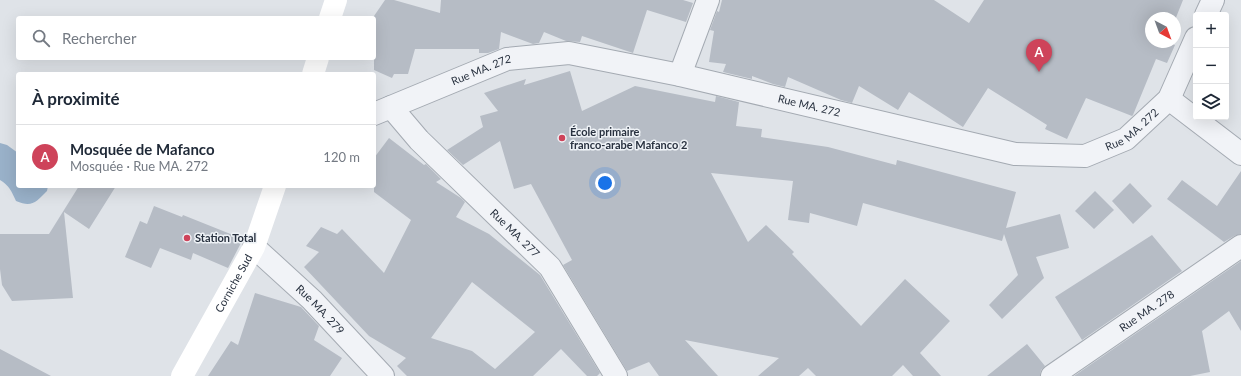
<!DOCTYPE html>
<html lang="fr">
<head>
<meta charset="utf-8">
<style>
	:root { --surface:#fff; --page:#f2f2f3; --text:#1f2937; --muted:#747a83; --line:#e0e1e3; --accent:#ce435a }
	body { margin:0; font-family:Lato,sans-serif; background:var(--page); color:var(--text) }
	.controls { position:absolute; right:12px; top:12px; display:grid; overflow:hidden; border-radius:4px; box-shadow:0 4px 16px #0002 }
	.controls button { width:36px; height:36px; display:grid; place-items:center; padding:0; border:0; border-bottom:1px solid var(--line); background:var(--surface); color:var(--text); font:20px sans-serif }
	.compass { position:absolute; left:1145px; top:12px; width:36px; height:36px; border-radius:50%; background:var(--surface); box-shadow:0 4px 16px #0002; rotate:139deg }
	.you { position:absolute; left:605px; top:183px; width:14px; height:14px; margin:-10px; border:3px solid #fff; border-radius:50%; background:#1a73e8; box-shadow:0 0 0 6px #1a73e833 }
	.badge { display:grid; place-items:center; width:26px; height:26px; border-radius:50%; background:var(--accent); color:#fff; font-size:13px; font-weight:700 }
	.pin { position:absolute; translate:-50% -33px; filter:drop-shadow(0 1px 2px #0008) }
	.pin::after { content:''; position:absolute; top:21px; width:14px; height:12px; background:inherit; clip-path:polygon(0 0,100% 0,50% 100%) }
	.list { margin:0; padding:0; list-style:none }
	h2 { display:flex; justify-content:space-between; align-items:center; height:52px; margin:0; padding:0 16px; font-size:17px }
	h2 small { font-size:13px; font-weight:400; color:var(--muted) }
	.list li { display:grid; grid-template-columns:26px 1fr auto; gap:12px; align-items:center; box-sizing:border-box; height:64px; padding:0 16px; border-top:1px solid var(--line) }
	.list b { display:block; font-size:15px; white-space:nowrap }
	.list p { margin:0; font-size:13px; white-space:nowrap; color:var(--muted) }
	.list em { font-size:13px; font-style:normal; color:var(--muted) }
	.icon { flex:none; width:22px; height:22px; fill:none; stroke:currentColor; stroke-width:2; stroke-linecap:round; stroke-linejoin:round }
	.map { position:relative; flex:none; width:1241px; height:376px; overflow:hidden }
	.search { position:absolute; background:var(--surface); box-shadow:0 4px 16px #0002; left:16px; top:16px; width:360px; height:44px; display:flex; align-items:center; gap:10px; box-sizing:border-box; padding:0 14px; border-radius:4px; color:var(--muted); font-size:15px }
	.panel { position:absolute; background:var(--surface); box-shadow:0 4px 16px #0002; left:16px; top:72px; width:360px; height:116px; border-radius:4px }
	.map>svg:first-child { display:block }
	.water { fill:#99b1c9 }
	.building { fill:#b6bcc5; fill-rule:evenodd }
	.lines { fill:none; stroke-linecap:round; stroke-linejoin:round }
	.minor-casing { stroke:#a4aab2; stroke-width:24 }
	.minor { stroke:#f1f3f7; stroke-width:22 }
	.secondary { stroke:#fff; stroke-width:22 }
	.poi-dot { fill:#ce435a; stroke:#eef2f6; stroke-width:1.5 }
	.labels { text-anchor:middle; stroke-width:3; stroke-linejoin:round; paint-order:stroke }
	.street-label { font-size:11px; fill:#28313f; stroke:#eef2f6 }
	.poi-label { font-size:11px; font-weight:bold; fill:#28313f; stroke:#eef2f6; text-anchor:start }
</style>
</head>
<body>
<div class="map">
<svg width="1241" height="376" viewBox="0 0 1241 376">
	<rect width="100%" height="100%" fill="#dfe3e8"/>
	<path class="water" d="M 0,143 L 7,145 L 18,153 L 18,186 L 48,186 L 47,191 C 36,202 32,208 16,201 C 12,192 9,185 0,180 Z"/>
	<path class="building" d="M 385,0 L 394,0 L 440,13 L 441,0 L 683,0 L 693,3 L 686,22 L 647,10 L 633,53 L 582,36 L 580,42 L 566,41 L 544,32 L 539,43 L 533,44 L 501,32 L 499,49 L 488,53 L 479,53 L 479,49 L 415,49 L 408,74 L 394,74 L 392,78 L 374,70 L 374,16 Z
		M 722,0 L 934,0 L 969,23 L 984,0 L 1183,0 L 1175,20 L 1175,18 L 1151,18 L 1151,42 L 1167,42 L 1175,45 L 1167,63 L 1156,59 L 1133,115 L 1132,116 L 1086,98 L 1067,139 L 1045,129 L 1047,125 L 988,88 L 963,127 L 909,92 L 898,110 L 859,86 L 852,103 L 841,100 L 788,77 L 785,87 L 773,84 L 752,76 L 752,79 L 723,72 L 726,64 L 709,62 L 714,31 L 710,30 L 717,11 L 719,12 Z
		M 570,71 L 582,111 L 635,86 L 715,102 L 716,96 L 739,102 L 736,126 L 762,129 L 761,137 L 828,147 L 896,165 L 897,160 L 1016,192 L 1006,228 L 1060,214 L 1069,248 L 1036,257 L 1044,278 L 1002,319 L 989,305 L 1018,275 L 1004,234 L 1002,241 L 863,203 L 857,226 L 810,213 L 809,223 L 788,220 L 793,181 L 711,173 L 748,242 L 766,225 L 794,252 L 792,254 L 861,326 L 905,279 L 950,321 L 920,353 L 941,376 L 913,376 L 903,365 L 892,376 L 816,376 L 808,368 L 799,376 L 758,376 L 779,358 L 685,340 L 718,376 L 659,376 L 649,362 L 627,371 L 563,265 L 572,260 L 531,184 L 514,189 L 500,141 L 463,165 L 447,150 L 483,127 L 480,116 L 498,111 L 484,93 L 526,79 L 524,85 Z
		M 389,138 L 424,165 L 426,164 L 441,179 L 436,182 L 461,198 L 465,202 L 456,217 L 489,234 L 540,275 L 600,373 L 597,376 L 587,376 L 561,349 L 533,376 L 407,376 L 397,366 L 406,358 L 369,336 L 304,267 L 319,252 L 306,246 L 321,227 L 337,234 L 342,229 L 384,273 L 411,220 L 374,192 L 374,158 ZM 472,282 L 535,332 L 495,369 L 472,351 L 431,338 Z
		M 1241,171 L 1241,234 L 1234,236 L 1224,242 L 1167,199 L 1182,180 L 1217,206 Z
		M 1130,183 L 1152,206 L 1133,224 L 1112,201 Z
		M 79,186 L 116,186 L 89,229 L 64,212 L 73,298 L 12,301 L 2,285 L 0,269 L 0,234 L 49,234 Z
		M 1095,191 L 1114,210 L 1094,229 L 1075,211 Z
		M 154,206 L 182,217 L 183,215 L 243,239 L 228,268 L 193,253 L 191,260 L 160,248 L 151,268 L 125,257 L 140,221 L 147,224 Z
		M 1152,235 L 1182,271 L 1082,340 L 1055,297 Z
		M 1241,261 L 1241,331 L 1229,311 L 1202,331 L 1210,372 L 1190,376 L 1074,376 Z
		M 255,293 L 301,307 L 319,326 L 314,340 L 342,358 L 330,376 L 208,376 L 231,341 L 238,345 Z
		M 1027,344 L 1045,366 L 1041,370 L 1040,376 L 987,376 Z
		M 0,349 L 51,376 L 0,376 Z"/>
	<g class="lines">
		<g class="minor-casing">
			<g id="minor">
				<path d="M 1206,15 L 1213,0"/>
				<path d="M 680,75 L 708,0"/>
				<path d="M 1169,99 L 1241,154"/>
				<path id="s1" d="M 391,107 L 419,140 L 550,267 L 616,376"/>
				<path id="s2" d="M 374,114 L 507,59 L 569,53 L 680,75 L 1015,154 L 1085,156 L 1126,139 L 1169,99 L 1196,38"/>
				<path id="s3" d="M 254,247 L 312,300 L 383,376"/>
				<path id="s4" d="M 1052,376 L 1241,246"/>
			</g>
		</g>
		<use href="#minor" class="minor"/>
		<g class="secondary">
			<path d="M 330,18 L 336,0"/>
			<path d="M 313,74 L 318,58"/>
			<path id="s5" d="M 182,376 L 254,247 L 275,186"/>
		</g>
	</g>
	<g class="poi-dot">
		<circle cx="562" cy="138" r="4"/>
		<circle cx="187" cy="238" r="4"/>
	</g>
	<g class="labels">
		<g class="street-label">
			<text dy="4" stroke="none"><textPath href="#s2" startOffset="116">Rue MA. 272</textPath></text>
			<text dy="4" stroke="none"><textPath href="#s2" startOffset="452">Rue MA. 272</textPath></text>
			<text dy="4" stroke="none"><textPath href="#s2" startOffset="788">Rue MA. 272</textPath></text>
			<text dy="4" stroke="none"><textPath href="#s1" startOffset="177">Rue MA. 277</textPath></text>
			<text dy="4" stroke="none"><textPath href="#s5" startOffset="106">Corniche Sud</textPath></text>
			<text dy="4" stroke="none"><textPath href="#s3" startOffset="91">Rue MA. 279</textPath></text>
			<text dy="4" stroke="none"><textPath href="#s4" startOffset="115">Rue MA. 278</textPath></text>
		</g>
		<g class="poi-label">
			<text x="570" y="136">École primaire<tspan x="570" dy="13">franco-arabe Mafanco 2</tspan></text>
			<text x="195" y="242">Station Total</text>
		</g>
	</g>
</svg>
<div class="controls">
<button>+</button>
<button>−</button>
<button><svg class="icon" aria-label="layers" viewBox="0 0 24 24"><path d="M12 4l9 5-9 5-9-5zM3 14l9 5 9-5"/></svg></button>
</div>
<svg class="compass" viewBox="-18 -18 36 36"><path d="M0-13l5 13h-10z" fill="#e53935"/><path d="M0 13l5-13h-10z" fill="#747a83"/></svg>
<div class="you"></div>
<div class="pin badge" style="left:1039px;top:72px">A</div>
<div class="search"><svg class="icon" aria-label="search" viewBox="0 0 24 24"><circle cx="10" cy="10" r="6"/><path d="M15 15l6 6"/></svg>Rechercher</div>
<section class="panel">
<h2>À proximité<small></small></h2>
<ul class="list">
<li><span class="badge">A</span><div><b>Mosquée de Mafanco</b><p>Mosquée · Rue MA. 272</p></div><em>120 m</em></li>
</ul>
</section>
</div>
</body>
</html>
